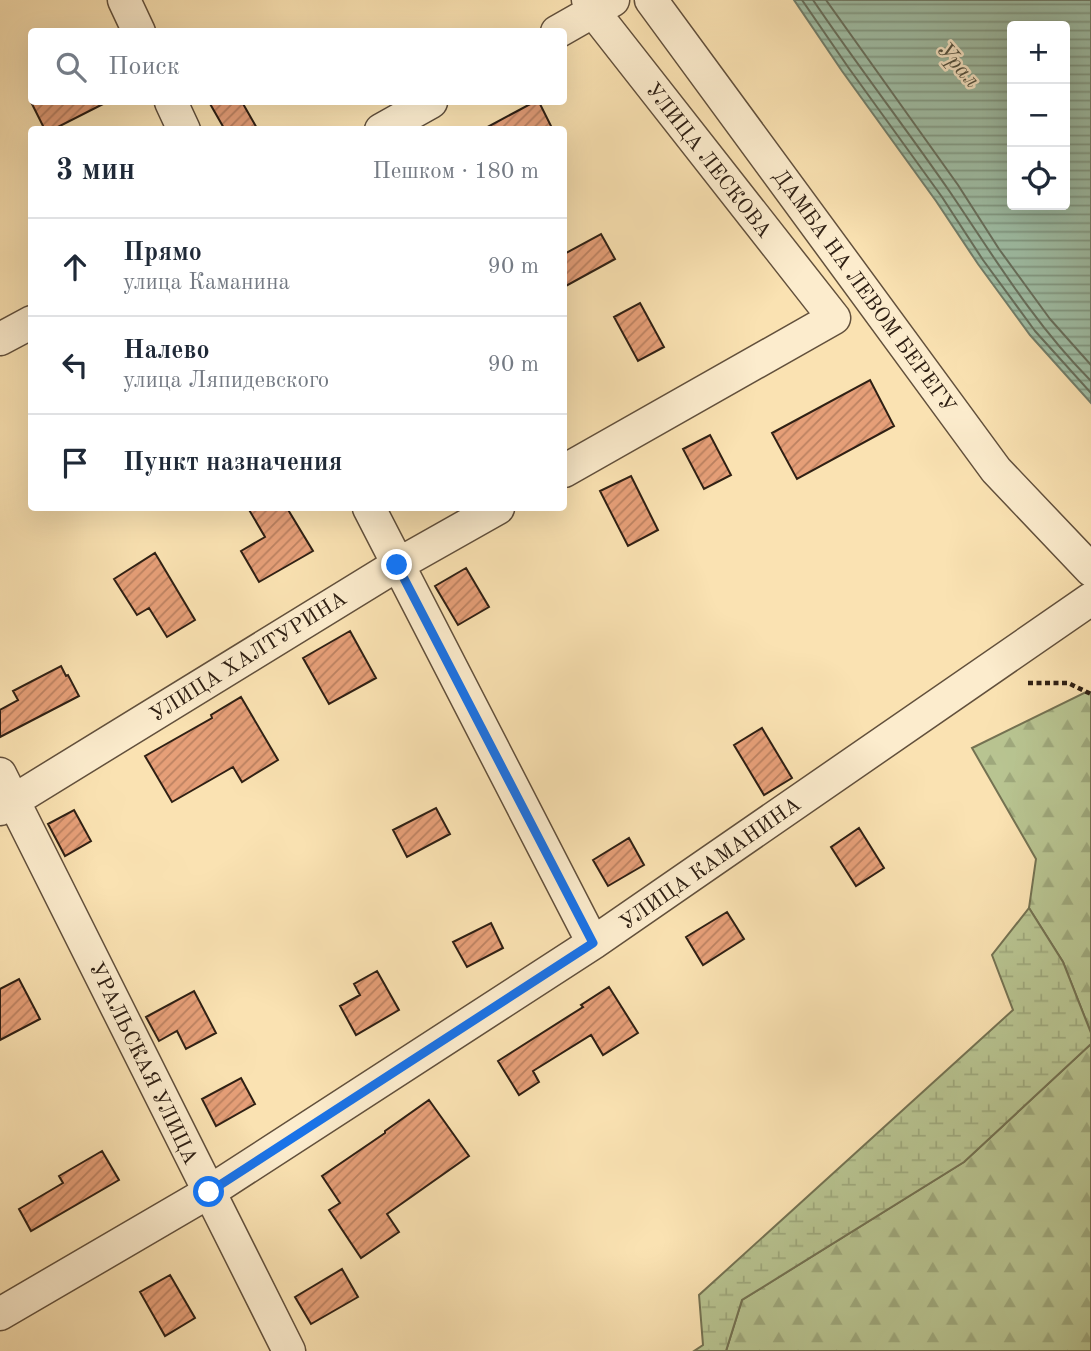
<!DOCTYPE html>
<html lang="ru">
<head>
<meta charset="utf-8">
<style>
	:root { --surface:#fff; --page:#f6f6f7; --text:#1f2937; --muted:#747a83; --line:#e0e1e3 }
	body { margin:0; font-family:"Old Standard TT",serif; background:var(--page); color:var(--text) }
	.controls { position:absolute; right:21px; top:21px; display:grid; overflow:hidden; border-radius:7px; box-shadow:0 7px 28px #0002 }
	.controls button { width:63px; height:63px; display:grid; place-items:center; padding:0; border:0; border-bottom:2px solid var(--line); background:var(--surface); color:var(--text); font:35px sans-serif }
	.stop { position:absolute; width:21px; height:21px; margin:-16px; border:5px solid #1a73e8; border-radius:50%; background:#fff }
	.stop.end { background:#1a73e8; border-color:#fff; box-shadow:0 2px 7px #0008 }
	.list { margin:0; padding:0; list-style:none }
	h2 { display:flex; justify-content:space-between; align-items:center; height:91px; margin:0; padding:0 28px; font-size:30px }
	h2 small { font-size:23px; font-weight:400; color:var(--muted) }
	.list li { display:grid; grid-template-columns:46px 1fr auto; gap:21px; align-items:center; box-sizing:border-box; height:98px; padding:0 28px; border-top:2px solid var(--line) }
	.list b { display:block; font-size:26px; white-space:nowrap }
	.list p { margin:0; font-size:23px; white-space:nowrap; color:var(--muted) }
	.list em { font-size:23px; font-style:normal; color:var(--muted) }
	.icon { flex:none; width:38px; height:38px; fill:none; stroke:currentColor; stroke-width:2; stroke-linecap:round; stroke-linejoin:round }
	.map { position:relative; flex:none; width:1091px; height:1351px; overflow:hidden }
	.search { position:absolute; background:var(--surface); box-shadow:0 7px 28px #0002; left:28px; top:28px; width:539px; height:77px; display:flex; align-items:center; gap:18px; box-sizing:border-box; padding:0 24px; border-radius:7px; color:var(--muted); font-size:26px }
	.panel { position:absolute; background:var(--surface); box-shadow:0 7px 28px #0002; left:28px; top:126px; width:539px; height:385px; border-radius:7px }
	.map>svg:first-child { display:block }
	.forest { fill:url(#forest-firs); stroke:#747252; stroke-width:2 }
	.wetland { fill:url(#wetland-marsh); stroke:#747252; stroke-width:2 }
	.water { fill:url(#water-rules); stroke:#727f6c; stroke-width:2; fill-rule:evenodd }
	.lines { fill:none; stroke-linecap:round; stroke-linejoin:round }
	.shore { stroke:#67705e; stroke-width:2 }
	.building { fill:url(#building-hatch); stroke:#2f2014; stroke-width:2 }
	.minor-casing { stroke:#62503c; stroke-width:35 }
	.path { stroke:#2f2014; stroke-width:4.5; stroke-dasharray:5 3.5; stroke-linecap:butt }
	.minor { stroke:#fceccd; stroke-width:32 }
	.route { stroke:#1a73e8; stroke-width:9 }
	.labels { text-anchor:middle; stroke-width:5; stroke-linejoin:round; paint-order:stroke }
	.street-label { font-size:21px; fill:#2f2014; stroke:#fceccd }
	.water-label { font-size:23px; font-style:italic; fill:#515040; stroke:#fceccd }
</style>
</head>
<body>
<div class="map">
<svg width="1091" height="1351" viewBox="0 0 1091 1351">
	<defs>
		<pattern id="forest-firs" width="22" height="20" patternUnits="userSpaceOnUse" patternTransform="scale(1.75)"><rect width="22" height="20" fill="#b8c491"/><path d="M5 1l3.5 6h-7zM16 11l3.5 6h-7z" fill="#9ea87c"/></pattern>
		<pattern id="wetland-marsh" width="20" height="14" patternUnits="userSpaceOnUse" patternTransform="scale(1.75)"><rect width="20" height="14" fill="#b8c491"/><path d="M1 5h8M5 5V1M11 12h8M15 12V8" fill="none" stroke="#9ea87c"/></pattern>
		<pattern id="water-rules" width="6" height="5" patternUnits="userSpaceOnUse" patternTransform="scale(1.75)"><rect width="6" height="5" fill="#9fbfa7"/><path d="M0 2.5h6" fill="none" stroke="#829b87"/></pattern>
		<pattern id="building-hatch" width="6" height="6" patternUnits="userSpaceOnUse" patternTransform="scale(1.75)"><rect width="6" height="6" fill="#e69f78"/><path d="M-1 1l2-2M0 6l6-6M5 7l2-2" fill="none" stroke="#bb8161"/></pattern>
	</defs>
	<rect width="100%" height="100%" fill="#fae2b2"/>
	<filter id="stains"><feTurbulence type="fractalNoise" baseFrequency=".00286" numOctaves="4"/><feColorMatrix values="0 0 0 0 .2 0 0 0 0 .09 0 0 0 0 .02 0 0 0 .5 -.17"/></filter>
	<radialGradient id="worn" r=".72"><stop offset=".6" stop-color="#630" stop-opacity="0"/><stop offset="1" stop-color="#630" stop-opacity=".3"/></radialGradient>
	<path class="forest" d="M 1086,692 L 1091,693 L 1091,1033 L 1063,962 L 1029,908 L 1036,859 L 972,748 Z
		M 1091,1044 L 1091,1351 L 726,1351 L 742,1300 L 964,1162 Z"/>
	<path class="wetland" d="M 1029,908 L 1063,962 L 1091,1033 L 1091,1044 L 964,1162 L 742,1300 L 726,1351 L 694,1351 L 703,1345 L 699,1295 L 1013,1010 L 992,955 Z"/>
	<path class="water" d="M 794,0 L 1091,0 L 1091,403 L 1030,335 L 978,264 L 936,201 L 842,71 ZM 1012,26 L 1065,26 L 1065,205 L 1012,205 Z"/>
	<g class="lines">
		<path class="shore" d="M 802,0 L 848,67 L 942,197 L 983,260 L 1035,331 L 1091,393
			M 813,0 C 857,65 905,127 950,192 C 994,257 1035,325 1091,381
			M 826,0 L 958,185 L 999,249 L 1050,319 L 1091,365"/>
	</g>
	<path class="building" d="M 31,102 L 107,102 L 52,130 L 45,130 Z
		M 209,102 L 242,102 L 258,130 L 225,130 Z
		M 534,102 L 539,102 L 553,130 L 482,130 Z
		M 601,234 L 615,259 L 564,287 L 564,254 Z
		M 640,303 L 664,347 L 638,361 L 614,317 Z
		M 870,380 L 894,426 L 797,479 L 772,433 Z
		M 710,435 L 731,475 L 704,489 L 683,449 Z
		M 631,476 L 658,530 L 628,546 L 600,491 Z
		M 248,508 L 287,508 L 313,551 L 259,582 L 241,551 L 265,537 Z
		M 155,553 L 195,620 L 167,637 L 149,608 L 137,615 L 114,579 Z
		M 466,568 L 489,607 L 458,625 L 435,586 Z
		M 350,631 L 376,678 L 329,704 L 303,658 Z
		M 61,666 L 66,676 L 68,675 L 79,696 L 0,737 L 0,710 L 18,700 L 13,691 Z
		M 241,697 L 278,760 L 242,782 L 233,767 L 172,802 L 145,756 L 212,718 L 211,715 Z
		M 762,728 L 792,778 L 764,795 L 734,745 Z
		M 436,808 L 450,834 L 407,857 L 393,830 Z
		M 74,810 L 91,841 L 65,856 L 48,824 Z
		M 859,828 L 884,868 L 856,886 L 831,847 Z
		M 629,838 L 644,865 L 608,886 L 593,860 Z
		M 727,912 L 744,939 L 703,965 L 686,937 Z
		M 491,923 L 503,948 L 467,967 L 453,942 Z
		M 377,971 L 399,1010 L 356,1035 L 340,1006 L 360,995 L 354,984 Z
		M 19,979 L 40,1019 L 0,1040 L 0,989 Z
		M 609,987 L 638,1033 L 603,1055 L 591,1035 L 533,1071 L 539,1082 L 519,1095 L 498,1061 L 583,1007 L 581,1005 Z
		M 194,991 L 216,1033 L 186,1049 L 177,1031 L 159,1041 L 146,1017 Z
		M 241,1078 L 255,1104 L 216,1126 L 202,1099 Z
		M 429,1100 L 469,1156 L 387,1214 L 399,1232 L 361,1258 L 329,1210 L 340,1203 L 322,1176 L 385,1133 L 385,1131 Z
		M 102,1151 L 119,1180 L 31,1231 L 19,1209 L 63,1183 L 59,1176 Z
		M 342,1269 L 358,1297 L 311,1324 L 295,1297 Z
		M 170,1275 L 195,1318 L 165,1336 L 140,1292 Z"/>
	<g class="lines">
		<g class="minor-casing">
			<path id="minor" d="M 124,0 L 139,32
				M 651,0 L 996,470 L 1091,570
				M 557,32 L 613,0
				M 171,102 L 184,130
				M 381,130 L 431,102
				M 0,339 L 32,322
				M 564,471 L 834,318 L 593,11 L 588,0
				M 369,508 L 593,943
				M 0,774 L 289,1351
				M 0,809 L 397,565 L 498,508
				M 0,1314 L 209,1192 L 593,943 L 1091,599"/>
		</g>
		<path class="path" d="M 1028,683 L 1068,683 L 1091,694"/>
		<use href="#minor" class="minor"/>
	</g>
	<g class="lines">
		<path class="route" d="M 209,1192 L 593,943 L 397,565"/>
	</g>
	<g class="labels">
		<g class="street-label">
			<text transform="translate(709 160) rotate(52)" y="7">УЛИЦА ЛЕСКОВА</text>
			<text transform="translate(865 291) rotate(54)" y="7">ДАМБА НА ЛЕВОМ БЕРЕГУ</text>
			<text transform="translate(248 656) rotate(-32)" y="7">УЛИЦА ХАЛТУРИНА</text>
			<text transform="translate(710 863) rotate(-35)" y="7">УЛИЦА КАМАНИНА</text>
			<text transform="translate(144 1063) rotate(64)" y="7">УРАЛЬСКАЯ УЛИЦА</text>
		</g>
		<g class="water-label">
			<text transform="translate(959 64) rotate(49)" y="8">Урал</text>
		</g>
	</g>
	<rect width="100%" height="100%" filter="url(#stains)"/>
	<rect width="100%" height="100%" fill="url(#worn)"/>
</svg>
<div class="controls">
<button>+</button>
<button>−</button>
<button><svg class="icon" aria-label="locate" viewBox="0 0 24 24"><circle cx="12" cy="12" r="6"/><path d="M12 2v4M12 18v4M2 12h4M18 12h4"/></svg></button>
</div>
<div class="stop" style="left:209px;top:1192px"></div>
<div class="stop end" style="left:397px;top:565px"></div>
<div class="search"><svg class="icon" aria-label="search" viewBox="0 0 24 24"><circle cx="10" cy="10" r="6"/><path d="M15 15l6 6"/></svg>Поиск</div>
<section class="panel">
<h2>3 мин<small>Пешком · 180 m</small></h2>
<ul class="list">
<li><svg class="icon" aria-label="ahead" viewBox="0 0 24 24"><path d="M12 20V5M6 11l6-6 6 6"/></svg><div><b>Прямо</b><p>улица Каманина</p></div><em>90 m</em></li>
<li><svg class="icon" aria-label="left" viewBox="0 0 24 24"><path d="M17 20v-9H6M10 6l-5 5 5 5"/></svg><div><b>Налево</b><p>улица Ляпидевского</p></div><em>90 m</em></li>
<li><svg class="icon" aria-label="arrive" viewBox="0 0 24 24"><path d="M6 21V4h12l-3 4 3 4H6"/></svg><div><b>Пункт назначения</b></div></li>
</ul>
</section>
</div>
</body>
</html>
